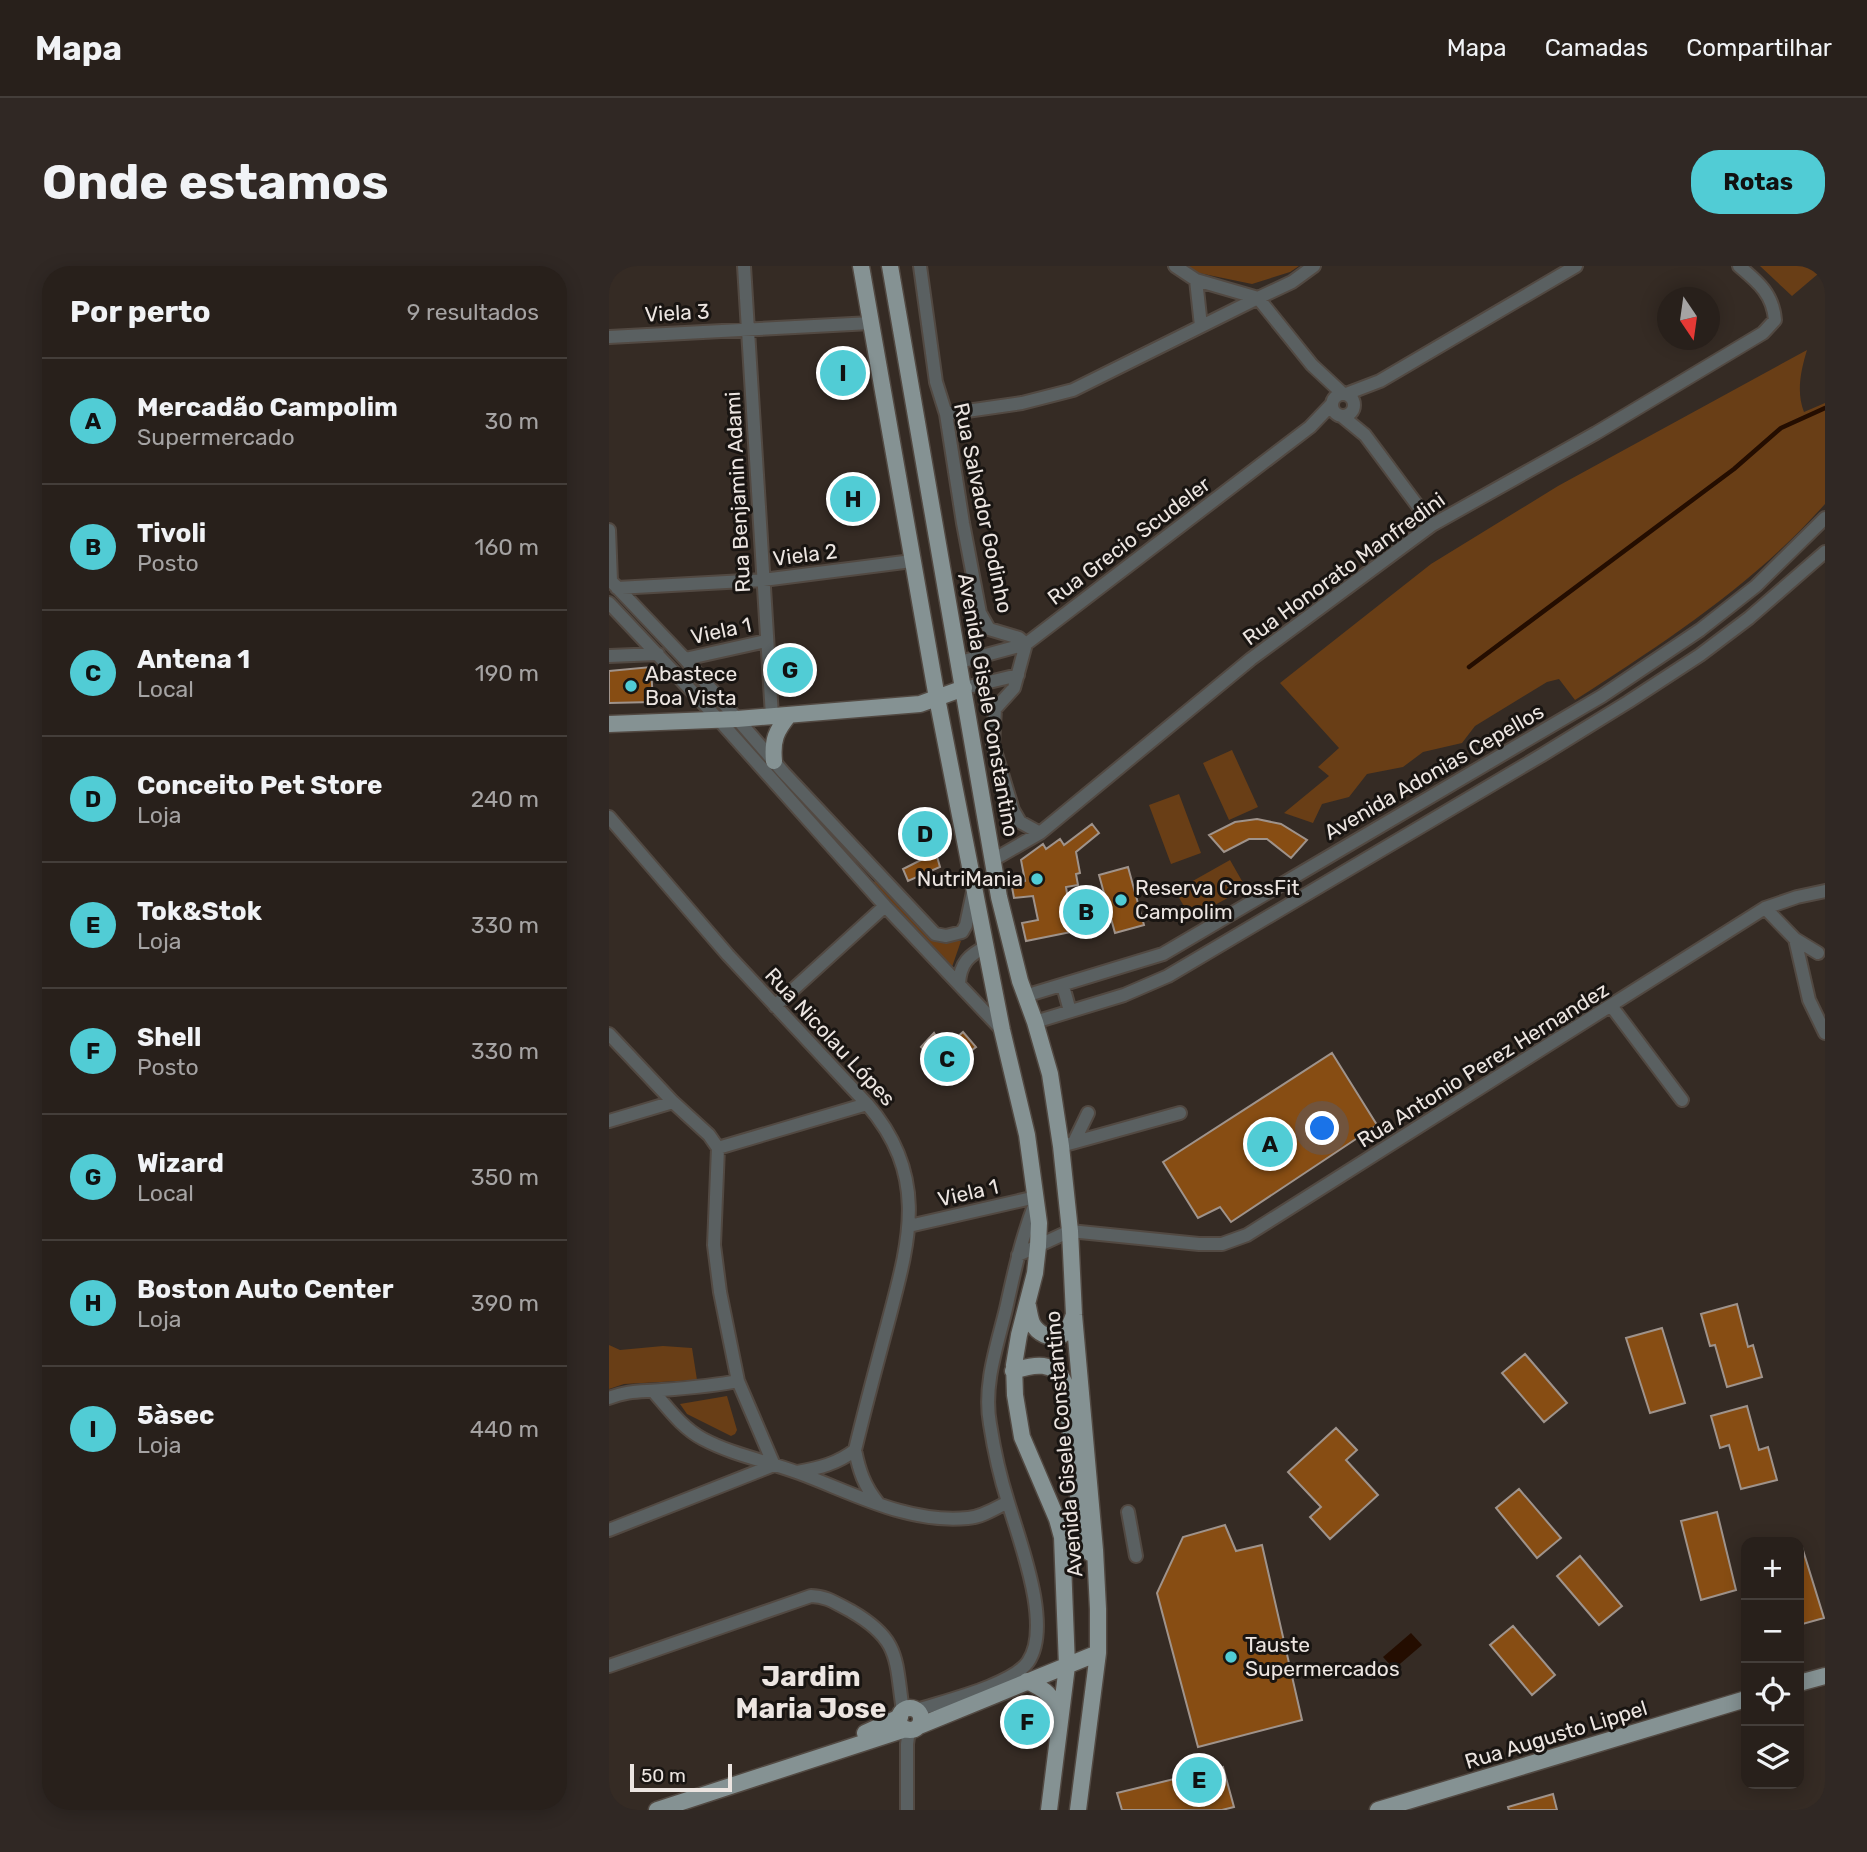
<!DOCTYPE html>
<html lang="pt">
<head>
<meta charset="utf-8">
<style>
	:root { --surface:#28201b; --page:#302824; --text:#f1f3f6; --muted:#a5a3a3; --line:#443e3a; --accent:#51ccd5 }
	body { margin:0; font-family:Rubik,sans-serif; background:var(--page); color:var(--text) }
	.controls { position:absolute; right:21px; bottom:21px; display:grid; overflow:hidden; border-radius:14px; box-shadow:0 4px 18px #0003 }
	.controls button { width:63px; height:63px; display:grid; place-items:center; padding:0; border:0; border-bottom:2px solid var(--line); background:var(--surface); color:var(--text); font:35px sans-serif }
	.compass { position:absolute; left:1048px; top:21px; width:63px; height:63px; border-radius:50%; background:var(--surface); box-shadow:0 4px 18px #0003; rotate:167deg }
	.scale { position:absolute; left:21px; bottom:18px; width:102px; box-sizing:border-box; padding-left:7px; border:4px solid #ece5e1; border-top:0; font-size:19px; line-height:24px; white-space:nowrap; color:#ece5e1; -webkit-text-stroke:5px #191512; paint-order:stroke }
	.you { position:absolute; left:714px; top:863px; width:24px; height:24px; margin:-18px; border:5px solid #fff; border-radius:50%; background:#1a73e8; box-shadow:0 0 0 10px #1a73e833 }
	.badge { display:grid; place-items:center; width:46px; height:46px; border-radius:50%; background:var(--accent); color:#111; font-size:23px; font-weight:700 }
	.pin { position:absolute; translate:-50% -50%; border:4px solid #fff; box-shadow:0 2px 7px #0006 }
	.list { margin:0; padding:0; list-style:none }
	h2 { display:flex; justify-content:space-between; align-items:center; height:91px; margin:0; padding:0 28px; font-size:30px }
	h2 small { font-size:23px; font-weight:400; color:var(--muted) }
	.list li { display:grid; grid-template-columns:46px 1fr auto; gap:21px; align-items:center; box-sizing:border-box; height:126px; padding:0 28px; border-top:2px solid var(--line) }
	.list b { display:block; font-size:26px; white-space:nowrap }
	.list p { margin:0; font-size:23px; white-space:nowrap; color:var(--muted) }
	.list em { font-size:23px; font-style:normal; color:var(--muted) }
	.icon { flex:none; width:38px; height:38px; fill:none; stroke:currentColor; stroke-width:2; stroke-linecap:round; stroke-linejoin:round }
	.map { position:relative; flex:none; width:1216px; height:1544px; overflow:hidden; border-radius:28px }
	header { display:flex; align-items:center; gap:42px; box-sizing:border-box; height:98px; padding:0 35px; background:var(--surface); border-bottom:2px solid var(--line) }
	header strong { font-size:33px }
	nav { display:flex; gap:38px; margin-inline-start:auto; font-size:24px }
	.intro { display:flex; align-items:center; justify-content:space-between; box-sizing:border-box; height:168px; padding:0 42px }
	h1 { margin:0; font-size:49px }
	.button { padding:18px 32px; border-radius:28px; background:var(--accent); color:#111; font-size:24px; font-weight:700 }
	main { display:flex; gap:42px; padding:0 42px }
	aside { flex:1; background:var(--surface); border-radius:28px; box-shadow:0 4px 18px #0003 }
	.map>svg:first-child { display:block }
	.green { fill:#693e16 }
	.water { fill:#240d00 }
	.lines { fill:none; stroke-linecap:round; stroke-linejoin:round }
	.stream { stroke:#240d00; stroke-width:4.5 }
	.building { fill:#874d13; stroke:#9f938b; stroke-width:2 }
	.minor-casing { stroke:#524942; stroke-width:16 }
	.major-casing { stroke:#524942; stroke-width:19 }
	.minor { stroke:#5a6061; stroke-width:12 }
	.major { stroke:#859293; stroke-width:16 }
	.poi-dot { fill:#51ccd5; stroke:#191512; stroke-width:2.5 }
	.labels { text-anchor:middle; stroke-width:6; stroke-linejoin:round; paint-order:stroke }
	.street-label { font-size:21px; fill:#ece5e1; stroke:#191512 }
	.poi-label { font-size:21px; fill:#ece5e1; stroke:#191512; text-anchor:start }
	.district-label { font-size:28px; font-weight:bold; fill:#ece5e1; stroke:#191512 }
</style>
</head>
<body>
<header>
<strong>Mapa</strong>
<nav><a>Mapa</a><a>Camadas</a><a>Compartilhar</a></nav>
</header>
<div class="intro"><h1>Onde estamos</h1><a class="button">Rotas</a></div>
<main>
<aside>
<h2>Por perto<small>9 resultados</small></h2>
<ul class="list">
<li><span class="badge">A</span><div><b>Mercadão Campolim</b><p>Supermercado</p></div><em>30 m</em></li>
<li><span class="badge">B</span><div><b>Tivoli</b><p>Posto</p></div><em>160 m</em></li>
<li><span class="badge">C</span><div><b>Antena 1</b><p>Local</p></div><em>190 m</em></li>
<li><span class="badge">D</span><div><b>Conceito Pet Store</b><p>Loja</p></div><em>240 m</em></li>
<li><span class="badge">E</span><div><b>Tok&amp;Stok</b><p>Loja</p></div><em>330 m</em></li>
<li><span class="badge">F</span><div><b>Shell</b><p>Posto</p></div><em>330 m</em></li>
<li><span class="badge">G</span><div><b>Wizard</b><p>Local</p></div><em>350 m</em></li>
<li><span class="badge">H</span><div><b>Boston Auto Center</b><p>Loja</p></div><em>390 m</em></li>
<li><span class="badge">I</span><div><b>5àsec</b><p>Loja</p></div><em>440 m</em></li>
</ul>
</aside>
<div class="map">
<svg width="1216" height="1544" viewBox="0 0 1216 1544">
	<rect width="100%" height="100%" fill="#352b24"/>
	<path class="green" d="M 579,0 L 690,0 L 681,6 L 643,18 L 585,6 Z
		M 1151,0 L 1216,0 L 1216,2 L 1183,30 Z
		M 1198,84 C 1192,104 1187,126 1195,146 L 1216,137 L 1216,238 C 1145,318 1056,376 966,434 L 950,413 L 938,416 L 866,460 L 853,477 L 814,486 L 794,501 L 758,508 L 740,531 L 713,538 L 704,557 L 675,547 L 720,510 L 709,501 L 730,482 L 671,417 L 822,298 L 949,220 Z
		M 623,484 L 649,541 L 620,554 L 594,497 Z
		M 570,528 L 592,587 L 562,598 L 540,539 Z
		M 621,594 L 637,622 L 582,652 L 566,625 Z
		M 270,614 L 322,670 L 330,675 L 352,675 L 343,701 L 264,616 Z
		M 0,1079 L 11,1084 L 54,1080 L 83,1082 L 88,1114 L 15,1118 L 0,1123 Z
		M 118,1130 L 128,1164 L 126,1168 L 122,1170 L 78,1148 L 71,1138 Z"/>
	<path class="water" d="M 802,1367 L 813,1379 L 785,1403 L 774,1391 Z"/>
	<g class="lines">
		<path class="stream" d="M 860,401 L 1125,203 L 1172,162 L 1216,142"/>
	</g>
	<path class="building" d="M 265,222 L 269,241 L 223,246 L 220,226 Z
		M 188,387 L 190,417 L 174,420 L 171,405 L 176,402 L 173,389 Z
		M 42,401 L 44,436 L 0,437 L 0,405 Z
		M 648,553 L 672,558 L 698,574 L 682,592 L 658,573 L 640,573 L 615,586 L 600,569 L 626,556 Z
		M 323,554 L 327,587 L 331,601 L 299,615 L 294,603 L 316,592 L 303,558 Z
		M 483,558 L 490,567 L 467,586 L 471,607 L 467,608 L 469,619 L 457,621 L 461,646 L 487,641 L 487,661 L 417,675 L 413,657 L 429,654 L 424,630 L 405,632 L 403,621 L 416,615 L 412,594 L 434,578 L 437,583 L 451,573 L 455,579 Z
		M 519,601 L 535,659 L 506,667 L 490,609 Z
		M 354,766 L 367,781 L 337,804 L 312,781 L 325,767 L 335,783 Z
		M 723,787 L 768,859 L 622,956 L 611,941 L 589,952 L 554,896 Z
		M 1128,1038 L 1139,1081 L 1144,1079 L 1153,1111 L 1118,1121 L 1106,1079 L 1101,1080 L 1092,1048 Z
		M 1053,1062 L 1076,1137 L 1041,1147 L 1017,1072 Z
		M 916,1088 L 958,1137 L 935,1156 L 893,1107 Z
		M 1138,1140 L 1150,1184 L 1159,1181 L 1168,1214 L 1132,1223 L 1120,1179 L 1111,1182 L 1102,1150 Z
		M 727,1162 L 748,1184 L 737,1194 L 769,1229 L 721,1273 L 701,1251 L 712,1241 L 679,1206 Z
		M 910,1223 L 952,1272 L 928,1292 L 887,1242 Z
		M 1108,1246 L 1127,1324 L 1092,1334 L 1072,1255 Z
		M 616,1259 L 627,1285 L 653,1279 L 693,1454 L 589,1481 L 548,1327 L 574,1271 Z
		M 1190,1281 L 1193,1281 L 1215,1352 L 1190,1359 Z
		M 971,1290 L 1013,1340 L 990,1359 L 948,1310 Z
		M 904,1360 L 946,1409 L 923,1429 L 881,1379 Z
		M 400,1439 L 434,1439 L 436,1445 L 436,1473 L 401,1473 Z
		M 614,1501 L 625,1541 L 613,1544 L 513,1544 L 508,1527 Z
		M 944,1528 L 948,1544 L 900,1544 L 899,1541 Z"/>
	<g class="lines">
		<g class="minor-casing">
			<path id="minor" d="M 135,0 L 163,450
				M 311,0 L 327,116 L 337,148 L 354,257 L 371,347 L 380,363 L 410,372 L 417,378 L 405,422 L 386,443 L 384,478 L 404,544 L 411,556 L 431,567
				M 566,0 L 587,14 L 649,32 L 683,16 L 705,0
				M 587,14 L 592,60
				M 0,71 L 262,57
				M723 139a11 11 0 1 1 22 0a11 11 0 1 1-22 0Z
				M 737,128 L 771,115 L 967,0
				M 337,148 L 413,137 L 464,124 L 649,32 L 703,99 L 733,127
				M 734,151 L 756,169 L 823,259
				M 0,264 L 2,315
				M 0,313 L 76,393 L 175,507 L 326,668 L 337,670 L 353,666 L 357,659 L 364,626
				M 8,322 L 154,314 L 303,295
				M 0,337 L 110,454 L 276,640 L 393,764
				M 0,390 L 49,388
				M 76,393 L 157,375
				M 351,396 L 417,378 L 701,161 L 722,139
				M 355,422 L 409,409
				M 0,551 L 119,689 L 258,838 C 321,911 300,976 278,1060 C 267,1101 256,1142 246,1184
				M 384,594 L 431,567 L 642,393 L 823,259 L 987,167 L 1154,67 L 1166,54 C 1164,28 1149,16 1130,0
				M 1156,642 L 1186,673 L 1200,734 L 1216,767
				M 1186,673 L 1209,687
				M 350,718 C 351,697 360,689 378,680
				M 454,720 L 461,745
				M 416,730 L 554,688 L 993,430 L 1091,364 L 1147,320 L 1216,252
				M 166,740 L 276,640
				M 1003,741 L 1073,834
				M 426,756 L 515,729 L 559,710 L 933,489 L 1019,436 L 1091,389 L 1140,352 L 1216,286
				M 0,768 L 64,836 L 100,869 L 109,882 L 258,838
				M 0,855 L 64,836
				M 465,876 L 479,847
				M 452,880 L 571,847
				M 109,882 L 105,979 L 111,1026 L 129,1115 L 165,1199
				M 300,960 L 427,931
				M 409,989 L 461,965 L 590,978 L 613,978 L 638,969 L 1156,642 L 1188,631 L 1216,625
				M 44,1125 C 59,1142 73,1162 94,1173 C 124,1189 158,1195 190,1207 C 244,1227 299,1258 359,1252 C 373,1251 387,1242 399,1236
				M 0,1132 C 19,1124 34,1126 53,1124 C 79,1122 104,1120 129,1115
				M 188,1206 C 210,1202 228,1198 246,1184 C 250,1204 255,1220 269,1237
				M 519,1246 L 527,1290
				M 0,1264 L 165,1199
				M 0,1400 L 202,1330 C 218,1330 228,1338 242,1345 C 292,1374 286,1393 294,1445
				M 308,1444 C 335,1435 403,1419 419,1396 C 444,1360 410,1274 399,1236 C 391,1211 385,1184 381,1158 C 374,1119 388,1080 397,1043 C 405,1006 413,970 427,935
				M 298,1544 L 298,1478 L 300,1464"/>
		</g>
		<g class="major-casing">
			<path id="major" d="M 252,0 L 328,432 L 393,764 L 418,869 L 430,957 L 429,980 L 426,1007 L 410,1069 L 405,1099 L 406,1129 L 413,1171 L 448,1253 L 453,1271 L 458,1400 L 440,1544
				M 281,0 L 390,631 L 411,715 L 426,756 L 441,808 L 452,880 L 461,965 L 465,1049 L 486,1284 L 489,1343 L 489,1387 L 469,1544
				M 0,458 L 128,453 L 311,438 L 355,422
				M 165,495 C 163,474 167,465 180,449
				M 419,1040 C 420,1045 421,1052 423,1057 C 428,1067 442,1075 453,1069 C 460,1065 462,1055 465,1049
				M 404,1105 C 425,1098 446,1094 456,1118 L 473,1264 L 481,1287
				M 418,1415 C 435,1423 446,1429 448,1450
				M 1190,1417 L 1216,1410
				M290 1453a11 11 0 1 1 22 0a11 11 0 1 1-22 0Z
				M 310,1460 L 489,1387
				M 256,1467 L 291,1451
				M 48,1544 L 297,1463
				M 769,1544 L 1137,1433"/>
		</g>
		<use href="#minor" class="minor"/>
		<use href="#major" class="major"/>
	</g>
	<g class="poi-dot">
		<circle cx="22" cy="420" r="7"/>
		<circle cx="428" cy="613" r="7"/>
		<circle cx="512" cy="634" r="7"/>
		<circle cx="622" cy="1391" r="7"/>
	</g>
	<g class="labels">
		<g class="street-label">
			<text transform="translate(68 47) rotate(-3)" y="7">Viela 3</text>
			<text transform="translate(129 226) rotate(-93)" y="7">Rua Benjamin Adami</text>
			<text transform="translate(374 242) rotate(78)" y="7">Rua Salvador Godinho</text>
			<text transform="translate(520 275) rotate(-37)" y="7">Rua Grecio Scudeler</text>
			<text transform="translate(196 289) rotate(-7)" y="7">Viela 2</text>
			<text transform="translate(735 303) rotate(-36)" y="7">Rua Honorato Manfredini</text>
			<text transform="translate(112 365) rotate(-12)" y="7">Viela 1</text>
			<text transform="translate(379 439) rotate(80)" y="7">Avenida Gisele Constantino</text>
			<text transform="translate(825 506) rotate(-30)" y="7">Avenida Adonias Cepellos</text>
			<text transform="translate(221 771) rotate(47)" y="7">Rua Nicolau Lópes</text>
			<text transform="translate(874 799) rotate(-32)" y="7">Rua Antonio Perez Hernandez</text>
			<text transform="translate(359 927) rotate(-13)" y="7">Viela 1</text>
			<text transform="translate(455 1178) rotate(-95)" y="7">Avenida Gisele Constantino</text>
			<text transform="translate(947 1469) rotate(-17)" y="7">Rua Augusto Lippel</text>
		</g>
		<g class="poi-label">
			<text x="36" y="415">Abastece<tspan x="36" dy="24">Boa Vista</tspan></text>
			<text x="414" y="620" text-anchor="end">NutriMania</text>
			<text x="526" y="629">Reserva CrossFit<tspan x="526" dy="24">Campolim</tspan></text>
			<text x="636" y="1386">Tauste<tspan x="636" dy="24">Supermercados</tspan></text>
		</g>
		<g class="district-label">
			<text x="202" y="1420">Jardim<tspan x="202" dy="32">Maria Jose</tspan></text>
		</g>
	</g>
</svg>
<div class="controls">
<button>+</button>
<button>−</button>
<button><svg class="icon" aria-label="locate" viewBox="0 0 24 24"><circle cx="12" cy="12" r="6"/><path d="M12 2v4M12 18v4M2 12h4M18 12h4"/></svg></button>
<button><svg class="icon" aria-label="layers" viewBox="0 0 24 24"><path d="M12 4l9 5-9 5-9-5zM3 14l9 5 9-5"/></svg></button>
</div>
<svg class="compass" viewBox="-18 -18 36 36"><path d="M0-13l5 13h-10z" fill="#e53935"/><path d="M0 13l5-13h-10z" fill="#a5a3a3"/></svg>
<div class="scale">50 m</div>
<div class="you"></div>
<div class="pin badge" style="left:661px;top:878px">A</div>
<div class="pin badge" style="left:477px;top:646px">B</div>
<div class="pin badge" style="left:338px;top:793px">C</div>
<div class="pin badge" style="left:316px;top:568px">D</div>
<div class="pin badge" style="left:590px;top:1514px">E</div>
<div class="pin badge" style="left:418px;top:1456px">F</div>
<div class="pin badge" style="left:181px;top:404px">G</div>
<div class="pin badge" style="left:244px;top:233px">H</div>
<div class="pin badge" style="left:234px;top:107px">I</div>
</div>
</main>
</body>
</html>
